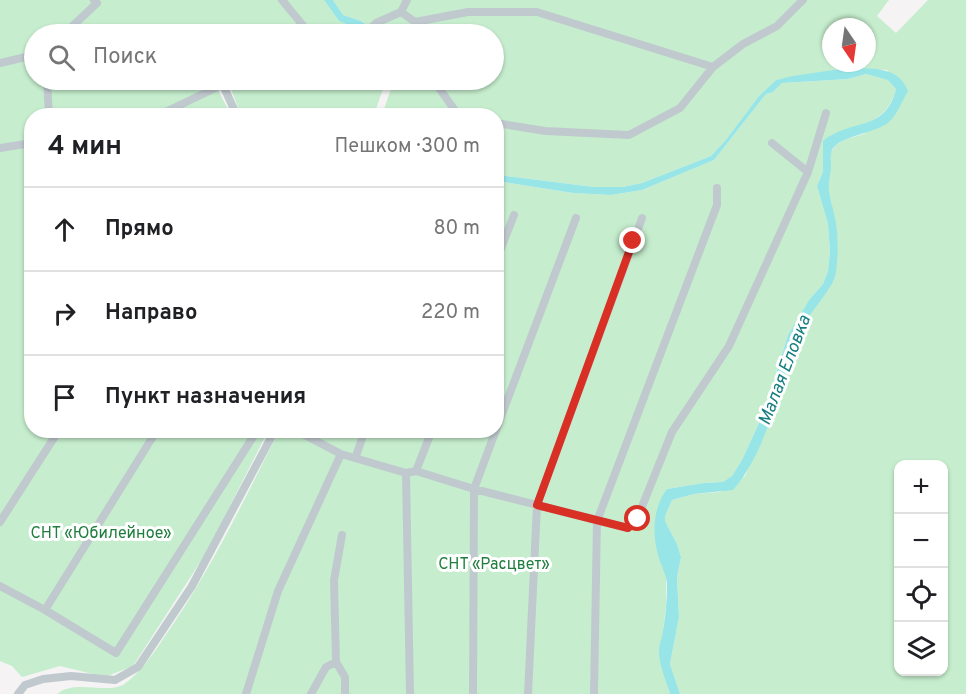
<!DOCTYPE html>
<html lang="ru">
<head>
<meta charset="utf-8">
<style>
	:root { --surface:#fff; --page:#f6f6f6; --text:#202124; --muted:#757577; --line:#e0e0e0 }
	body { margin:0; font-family:Overpass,sans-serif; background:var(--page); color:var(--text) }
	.controls { position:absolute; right:18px; bottom:18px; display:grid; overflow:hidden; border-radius:12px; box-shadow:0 2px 4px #0004 }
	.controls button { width:54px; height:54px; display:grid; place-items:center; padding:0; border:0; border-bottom:2px solid var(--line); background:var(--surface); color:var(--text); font:30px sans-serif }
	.compass { position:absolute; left:822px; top:18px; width:54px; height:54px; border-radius:50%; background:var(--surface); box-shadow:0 2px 4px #0004; rotate:167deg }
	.stop { position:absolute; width:18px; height:18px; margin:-14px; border:4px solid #d93025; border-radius:50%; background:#fff }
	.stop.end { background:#d93025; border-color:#fff; box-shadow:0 2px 6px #0008 }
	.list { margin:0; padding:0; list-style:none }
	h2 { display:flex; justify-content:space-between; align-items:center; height:78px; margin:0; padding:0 24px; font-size:26px }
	h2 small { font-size:20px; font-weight:400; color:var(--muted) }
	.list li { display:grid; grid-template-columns:39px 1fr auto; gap:18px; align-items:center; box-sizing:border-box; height:84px; padding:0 24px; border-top:2px solid var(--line) }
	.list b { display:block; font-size:22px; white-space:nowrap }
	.list em { font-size:20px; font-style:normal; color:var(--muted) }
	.icon { flex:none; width:33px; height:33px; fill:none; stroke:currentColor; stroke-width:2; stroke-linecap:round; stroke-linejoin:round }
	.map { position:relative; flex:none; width:966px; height:694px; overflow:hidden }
	.search { position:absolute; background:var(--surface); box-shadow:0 2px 4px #0004; left:24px; top:24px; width:480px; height:66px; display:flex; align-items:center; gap:15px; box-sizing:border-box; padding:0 21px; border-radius:33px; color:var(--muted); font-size:22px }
	.panel { position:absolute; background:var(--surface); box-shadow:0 2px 4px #0004; left:24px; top:108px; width:480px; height:330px; border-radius:24px }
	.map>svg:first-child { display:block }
	.green { fill:#c6eece; fill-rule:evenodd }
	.water { fill:#97e5e7 }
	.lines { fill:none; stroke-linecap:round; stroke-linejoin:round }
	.minor { stroke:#c0cace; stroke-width:8 }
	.route { stroke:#d93025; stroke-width:8 }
	.labels { text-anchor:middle; stroke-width:6; stroke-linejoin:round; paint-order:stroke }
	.park-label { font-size:16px; fill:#1f7e3d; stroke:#fff }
	.water-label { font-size:18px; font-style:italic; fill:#167e81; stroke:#fff }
</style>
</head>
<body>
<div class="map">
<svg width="966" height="694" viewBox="0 0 966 694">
	<rect width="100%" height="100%" fill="#f5f3f3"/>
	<path class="green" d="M 0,0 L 324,0 L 339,21 L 356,28 L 365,34 L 34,34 L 34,80 L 220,80 L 219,92 L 231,115 L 32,116 L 32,430 L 268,431 L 206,553 L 133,666 L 105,677 L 60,666 L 22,677 L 12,666 L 0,661 Z
		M 333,0 L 889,0 L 877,16 L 896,33 L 928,0 L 966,0 L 966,694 L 680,694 L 670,664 L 679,617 L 677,577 L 681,557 L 677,544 L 665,521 L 665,516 L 672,500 L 694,494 L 720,492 L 745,476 L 760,443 L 778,396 L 792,352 L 808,315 L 830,288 L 832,206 L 828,188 L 831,152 L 836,145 L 846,139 L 864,134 L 908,91 L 887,70 L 847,68 L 776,80 L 759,96 L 725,141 L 711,156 L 642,183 L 623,187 L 594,187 L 497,175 L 496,116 L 382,115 L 394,80 L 494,80 L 494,34 L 380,34 L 361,21 L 343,15 ZM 831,27 L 867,27 L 867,63 L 831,63 ZM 898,464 L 944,464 L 944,672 L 898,672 Z
		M 866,74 L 889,80 L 896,89 C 887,123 861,125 831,135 L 823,172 L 817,186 L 828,224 L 830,251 L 828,271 L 823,284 L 809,300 L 788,335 L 765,410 L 742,460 L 732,476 L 723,482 L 704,483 L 667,489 L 659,555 L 666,575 L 666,605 L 662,639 L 659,649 L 660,661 L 670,694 L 57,694 C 75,679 104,694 123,685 C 140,673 154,653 165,636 C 210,572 244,500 279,431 L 496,430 L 497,181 L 573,193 L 611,195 L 642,190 L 714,160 L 766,94 L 773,92 L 782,83 L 848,79 Z
		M 249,80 L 386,80 L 374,115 L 241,115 L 231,89 Z"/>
	<path class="water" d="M 324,0 L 333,0 L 343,15 L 361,21 L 380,34 L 365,34 L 356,28 L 339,21 Z
		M 847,68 C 871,69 898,65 908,91 C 902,101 897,115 889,122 C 875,134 840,135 832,150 C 830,155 831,163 831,168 C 830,176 828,184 829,191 C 831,204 836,218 837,231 C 838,245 838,259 836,272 C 834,289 811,309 803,327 C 780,377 770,448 733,490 L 694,494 L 672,500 L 665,516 L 665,521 L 677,544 L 681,557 L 677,577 L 679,617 L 670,664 L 680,694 L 670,694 C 666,680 658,664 659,649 C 659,645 661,641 662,636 C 665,620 667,603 667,586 C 667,577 664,572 661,564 C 652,540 651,510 667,489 L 704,483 L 723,482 L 732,476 L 742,460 L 765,410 L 788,335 L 809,300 L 823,284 L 828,271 L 830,251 L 828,224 L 817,186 L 823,172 L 823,141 C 851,118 885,133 896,89 L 888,80 L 866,74 L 848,79 L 782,83 L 773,92 L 766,94 L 714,160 L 642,190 L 611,195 L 573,193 L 497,181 L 497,175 L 594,187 L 623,187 L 642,183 L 711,156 L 725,141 L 759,96 L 776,80 L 793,76 Z"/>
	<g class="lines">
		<path class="minor" d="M 282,0 L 310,34
			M 401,12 L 415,22 L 420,34
			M 415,22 L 468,12 L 537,12 L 713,67
			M 64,34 L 97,3 L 94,0
			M 365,34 L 376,23 L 401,12 L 407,0
			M 0,63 L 34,55
			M 47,80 L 49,116
			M 436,80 L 439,88 L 459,116
			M 223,85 L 237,116
			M 157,116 L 232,80
			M 496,123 L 545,131 L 629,135 L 680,108 L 713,67 L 743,44 L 777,26 L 803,0
			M 772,143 L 808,172
			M 0,148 L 32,143
			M 496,261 L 514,215
			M 295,430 L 341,454 L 406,473 L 416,471 L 474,489 L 628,528 L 637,519 L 672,432 L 729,346 L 808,172 L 826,113
			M 496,430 L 576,218
			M 356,456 L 365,430
			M 416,471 L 432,430
			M 406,473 L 410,694
			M 0,522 L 59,430
			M 342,535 L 334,580 L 336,662 L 345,677 L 345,694
			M 0,586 L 45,610 L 116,653 L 253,437
			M 45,610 L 157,430
			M 18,694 L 25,685 L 43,679 L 71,676 L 115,680 L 138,667 L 192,586 L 275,430
			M 246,694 L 278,591 L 341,454
			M 311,694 L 326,667 L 336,662
			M 473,694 L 474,489 L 496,430
			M 528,694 L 537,505 L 642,218
			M 594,694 L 597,521 L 717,205 L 717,188"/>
	</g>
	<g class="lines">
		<path class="route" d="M 633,241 L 537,505 L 628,528 L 638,519"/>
	</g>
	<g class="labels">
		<g class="park-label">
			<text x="101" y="538">СНТ «Юбилейное»</text>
			<text x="494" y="569">СНТ «Расцвет»</text>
		</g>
		<g class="water-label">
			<text transform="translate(784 370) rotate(-69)" y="6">Малая Еловка</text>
		</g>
	</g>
</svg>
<div class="controls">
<button>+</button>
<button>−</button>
<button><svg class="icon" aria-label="locate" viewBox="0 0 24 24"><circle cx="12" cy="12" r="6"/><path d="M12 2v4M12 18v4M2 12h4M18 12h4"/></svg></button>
<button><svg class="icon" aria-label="layers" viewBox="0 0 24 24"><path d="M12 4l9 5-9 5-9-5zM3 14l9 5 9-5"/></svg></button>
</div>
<svg class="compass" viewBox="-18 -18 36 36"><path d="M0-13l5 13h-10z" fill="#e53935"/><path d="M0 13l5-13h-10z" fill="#757577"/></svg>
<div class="stop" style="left:638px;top:519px"></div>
<div class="stop end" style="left:633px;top:241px"></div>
<div class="search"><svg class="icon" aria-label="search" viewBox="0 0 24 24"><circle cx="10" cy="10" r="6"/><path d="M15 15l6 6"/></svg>Поиск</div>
<section class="panel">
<h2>4 мин<small>Пешком · 300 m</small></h2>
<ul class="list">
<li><svg class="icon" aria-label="ahead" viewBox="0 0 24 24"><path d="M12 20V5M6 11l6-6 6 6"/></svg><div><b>Прямо</b></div><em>80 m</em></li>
<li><svg class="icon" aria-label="right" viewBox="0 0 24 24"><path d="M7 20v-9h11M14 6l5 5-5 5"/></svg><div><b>Направо</b></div><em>220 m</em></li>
<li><svg class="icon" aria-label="arrive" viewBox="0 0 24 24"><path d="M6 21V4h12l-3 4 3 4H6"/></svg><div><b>Пункт назначения</b></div></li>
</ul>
</section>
</div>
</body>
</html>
